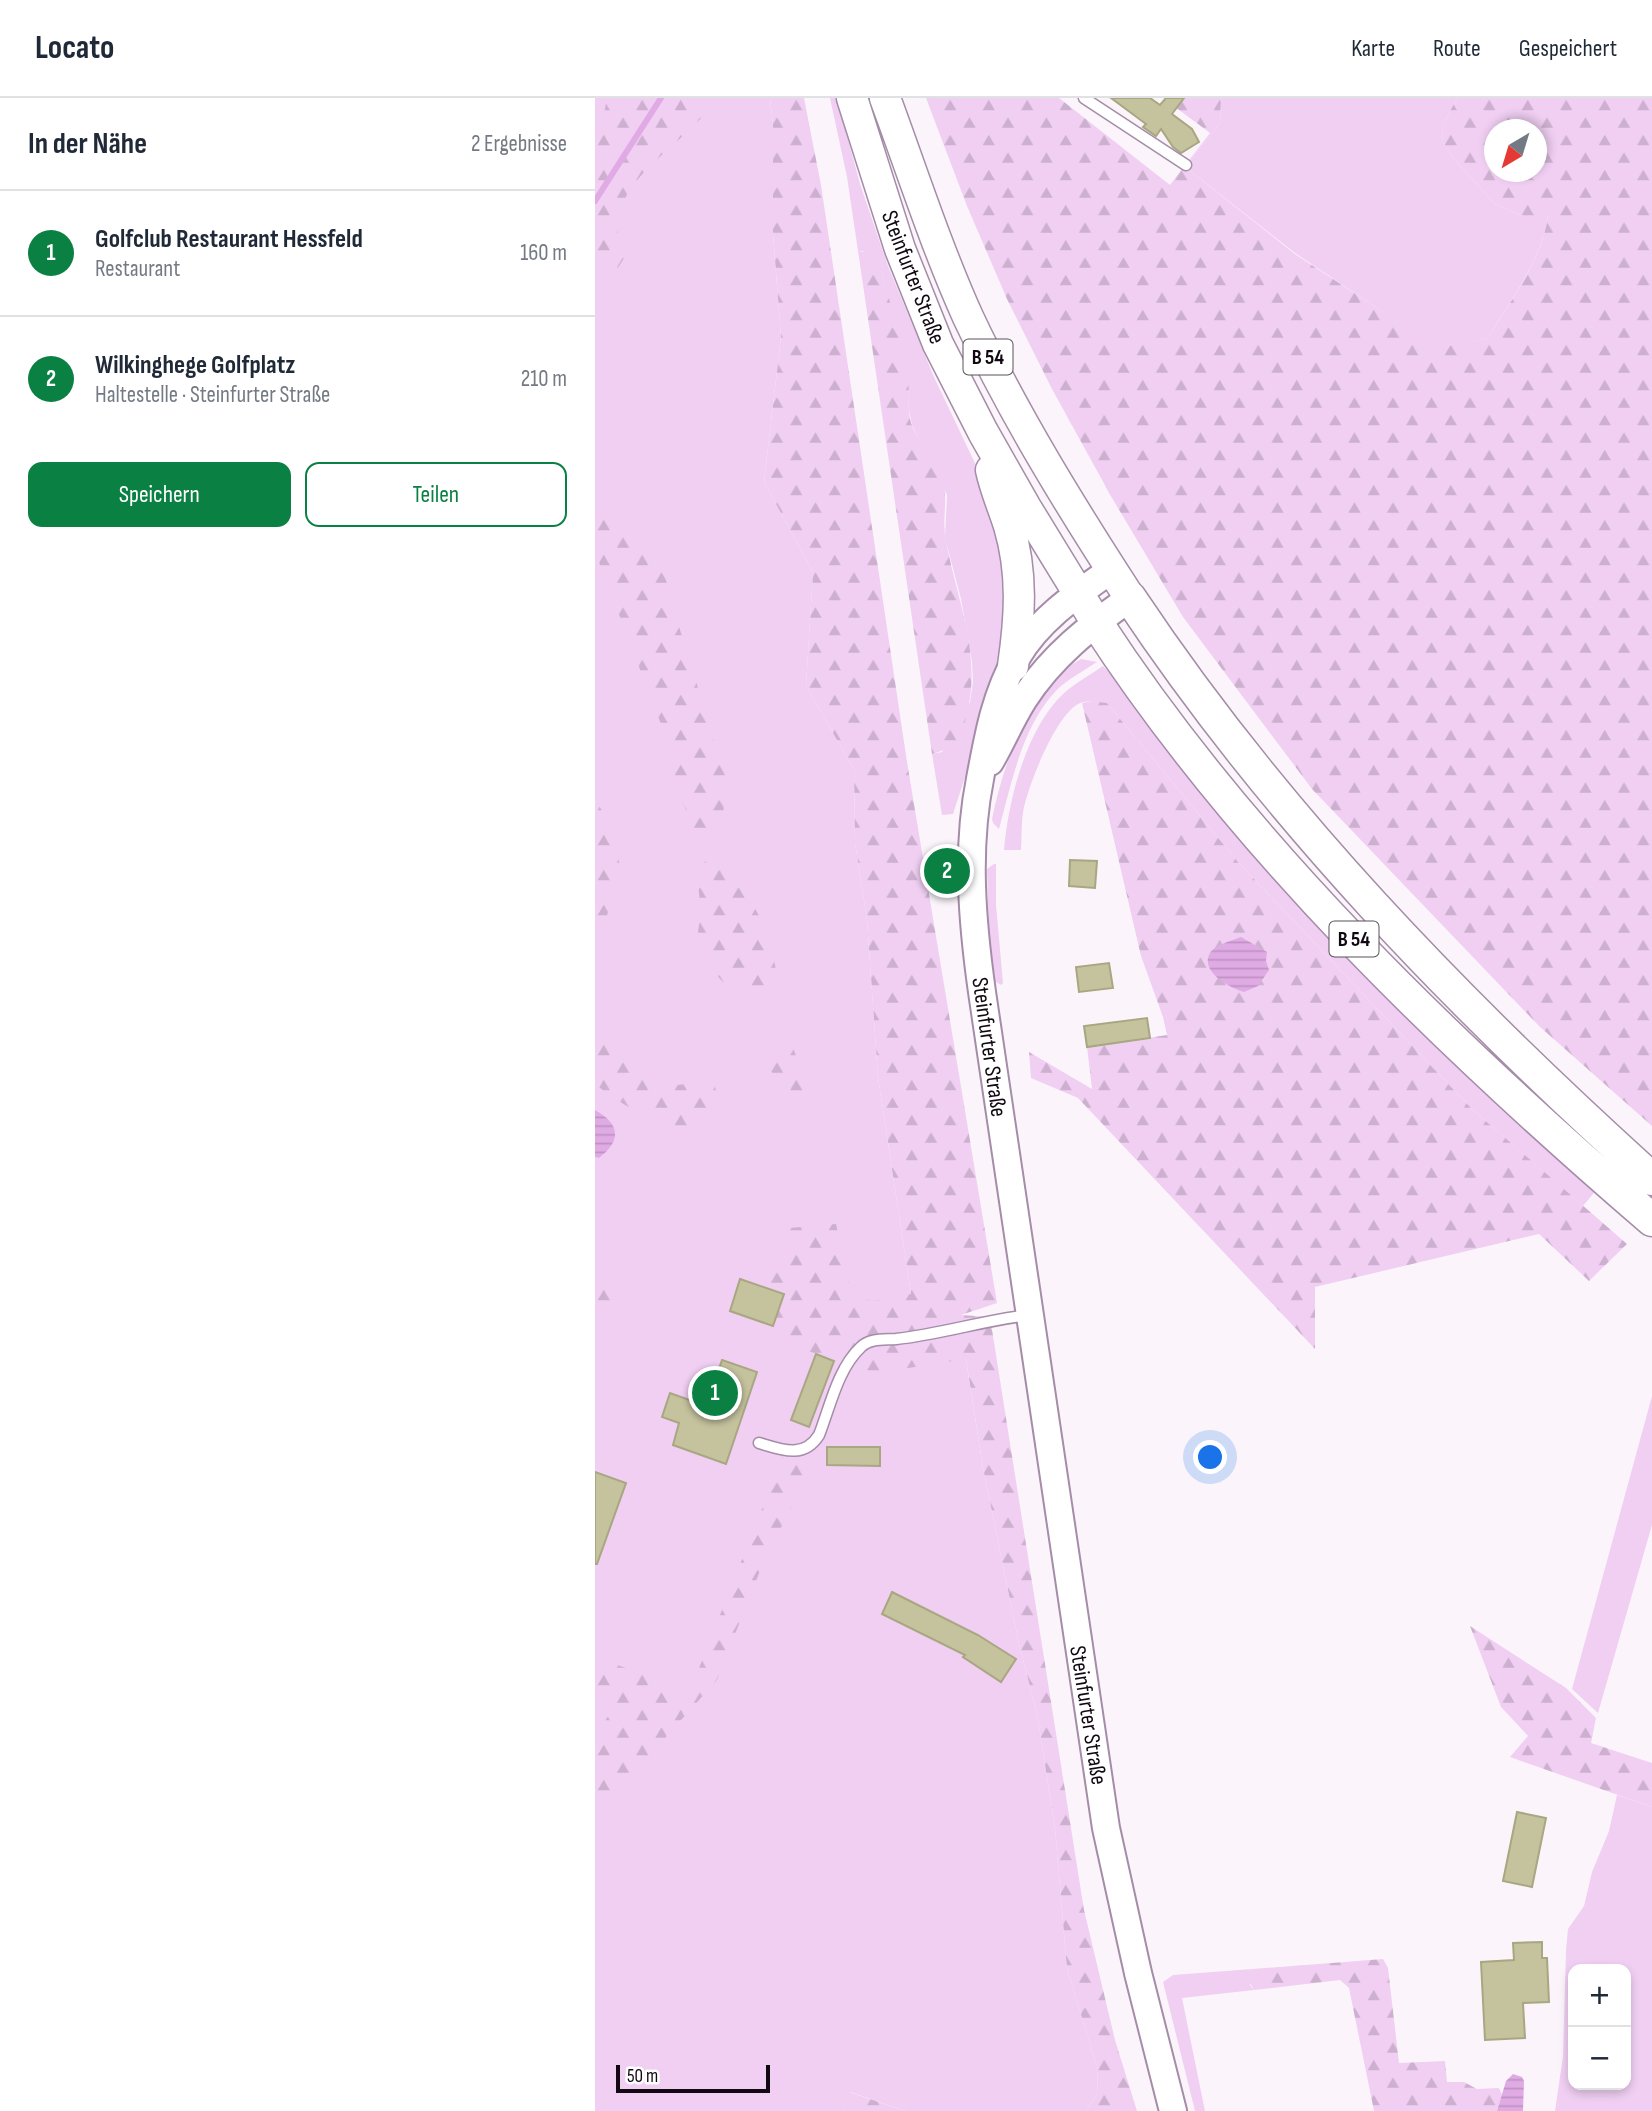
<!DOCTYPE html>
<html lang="de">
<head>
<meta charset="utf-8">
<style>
	:root { --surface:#fff; --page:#f2f2f3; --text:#1f2937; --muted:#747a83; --line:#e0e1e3; --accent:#0b8043 }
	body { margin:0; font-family:"Sofia Sans Condensed",sans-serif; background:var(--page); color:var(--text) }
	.controls { position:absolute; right:21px; bottom:21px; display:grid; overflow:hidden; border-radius:14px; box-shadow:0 4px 10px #0003 }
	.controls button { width:63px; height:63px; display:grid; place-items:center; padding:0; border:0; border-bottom:2px solid var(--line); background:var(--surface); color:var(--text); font:35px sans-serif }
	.compass { position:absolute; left:889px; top:21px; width:63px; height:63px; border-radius:50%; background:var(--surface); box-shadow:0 4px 10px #0003; rotate:218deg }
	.scale { position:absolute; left:21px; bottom:18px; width:154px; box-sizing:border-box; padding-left:7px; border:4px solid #110812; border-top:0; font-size:19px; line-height:24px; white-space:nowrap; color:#110812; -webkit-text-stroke:5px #fff; paint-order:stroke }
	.you { position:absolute; left:616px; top:1360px; width:24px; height:24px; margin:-18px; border:5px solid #fff; border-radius:50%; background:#1a73e8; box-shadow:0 0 0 10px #1a73e833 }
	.badge { display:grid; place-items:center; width:46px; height:46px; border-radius:50%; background:var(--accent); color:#fff; font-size:23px; font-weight:700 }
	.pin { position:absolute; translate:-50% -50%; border:4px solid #fff; box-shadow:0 2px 7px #0006 }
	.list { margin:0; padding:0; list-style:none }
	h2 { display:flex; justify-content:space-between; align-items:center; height:91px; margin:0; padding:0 28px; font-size:30px }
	h2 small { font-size:23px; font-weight:400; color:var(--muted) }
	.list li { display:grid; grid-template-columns:46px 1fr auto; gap:21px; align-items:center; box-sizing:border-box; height:126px; padding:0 28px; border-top:2px solid var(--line) }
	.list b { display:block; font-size:26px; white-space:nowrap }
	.list p { margin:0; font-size:23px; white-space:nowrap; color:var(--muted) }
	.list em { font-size:23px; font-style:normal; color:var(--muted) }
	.actions { display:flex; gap:14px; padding:21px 28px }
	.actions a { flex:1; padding:16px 0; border:2px solid var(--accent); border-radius:14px; text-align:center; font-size:24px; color:var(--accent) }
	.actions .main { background:var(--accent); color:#fff }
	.map { position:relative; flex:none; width:1057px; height:2013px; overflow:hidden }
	header { display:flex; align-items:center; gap:42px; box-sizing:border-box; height:98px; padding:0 35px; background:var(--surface); border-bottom:2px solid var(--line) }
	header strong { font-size:33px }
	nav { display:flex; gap:38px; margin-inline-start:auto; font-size:24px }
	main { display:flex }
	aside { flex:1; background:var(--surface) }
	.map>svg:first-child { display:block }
	.green { fill:#f0cff3; fill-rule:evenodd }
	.forest { fill:url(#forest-firs); fill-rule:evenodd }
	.water { fill:url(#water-rules) }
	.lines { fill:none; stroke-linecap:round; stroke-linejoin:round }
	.stream { stroke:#e0abe5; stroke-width:6 }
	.building { fill:#c5c29e; stroke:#a9a682; stroke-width:2 }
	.service-casing { stroke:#a58ca8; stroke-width:13 }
	.secondary-casing { stroke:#a58ca8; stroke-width:30 }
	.primary-casing { stroke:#a58ca8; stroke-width:33 }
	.trunk-casing { stroke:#a58ca8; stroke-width:35 }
	.service { stroke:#fff; stroke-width:10 }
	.secondary { stroke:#fff; stroke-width:26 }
	.primary { stroke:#fff; stroke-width:30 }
	.trunk { stroke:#fff; stroke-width:32 }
	.labels { text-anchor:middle; stroke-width:7; stroke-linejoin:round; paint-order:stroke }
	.shield { fill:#fff; stroke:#585259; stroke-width:2 }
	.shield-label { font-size:21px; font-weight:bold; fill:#110812 }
	.street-label { font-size:23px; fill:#110812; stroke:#fff }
</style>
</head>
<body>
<header>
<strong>Locato</strong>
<nav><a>Karte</a><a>Route</a><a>Gespeichert</a></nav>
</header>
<main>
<aside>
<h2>In der Nähe<small>2 Ergebnisse</small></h2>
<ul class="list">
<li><span class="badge">1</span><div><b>Golfclub Restaurant Hessfeld</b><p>Restaurant</p></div><em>160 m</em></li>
<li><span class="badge">2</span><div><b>Wilkinghege Golfplatz</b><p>Haltestelle · Steinfurter Straße</p></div><em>210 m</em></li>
</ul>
<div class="actions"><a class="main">Speichern</a><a>Teilen</a></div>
</aside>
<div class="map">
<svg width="1057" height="2013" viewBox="0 0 1057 2013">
	<defs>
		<pattern id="forest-firs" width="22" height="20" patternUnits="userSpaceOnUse" patternTransform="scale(1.75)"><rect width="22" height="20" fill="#f0cff3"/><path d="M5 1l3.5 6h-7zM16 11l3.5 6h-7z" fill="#cdb0cf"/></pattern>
		<pattern id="water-rules" width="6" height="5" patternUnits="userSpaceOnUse" patternTransform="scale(1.75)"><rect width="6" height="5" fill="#e0abe5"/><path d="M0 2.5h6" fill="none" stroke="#bf92c3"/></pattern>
	</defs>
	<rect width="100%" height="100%" fill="#fbf5fb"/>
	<path class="green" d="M 0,0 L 175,0 L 178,27 L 178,136 L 186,239 L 169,384 L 218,474 L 211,588 L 259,672 L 260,745 L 272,822 L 283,979 L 316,1196 L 364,1217 L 388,1370 L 424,1546 L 442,1616 L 460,1730 L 472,1871 L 503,1972 L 502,1996 L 491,2013 L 311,2013 L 255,1994 L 248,2013 L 0,2013 Z
		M 235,0 L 242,0 L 265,86 L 293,168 L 339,279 L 388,382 L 414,466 L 403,578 L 358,716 L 347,717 L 337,656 L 347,654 L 375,604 L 378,584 L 377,564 L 366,501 L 350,440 L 352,397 L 317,327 L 314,312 L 313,284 L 287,174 L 268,153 L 263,153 L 252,79 Z
		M 626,0 L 862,0 L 847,28 L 848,45 L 861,63 L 900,106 L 928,118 L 953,118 C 947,162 915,203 892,241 L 843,251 L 700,155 L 590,69 L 625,25 Z
		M 486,561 L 502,564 C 490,572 477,579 466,588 C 428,623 417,684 404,731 L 398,725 L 397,721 C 408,667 434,589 486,561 Z
		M 508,568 L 1002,1091 L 988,1108 L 877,1011 L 643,764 L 512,605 C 503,604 494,602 485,605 C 461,616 435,684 429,709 C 426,722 427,738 426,752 L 409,752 C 413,703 431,631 468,596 C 480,585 495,577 508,568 Z
		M 399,766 L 401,766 L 401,807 L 408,885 L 406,887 L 399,883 L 394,840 L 392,771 Z
		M 1057,1298 L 1057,1427 L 1003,1615 L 977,1591 Z
		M 1022,1697 L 1057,1709 L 1057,2013 L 960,2013 L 968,1958 L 971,1852 L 973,1831 L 989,1808 L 997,1774 L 1014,1733 ZM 978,1871 L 1031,1871 L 1031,1987 L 978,1987 Z
		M 657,1871 L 654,1874 L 655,1887 L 659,1892 L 587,1900 L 610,2013 L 600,2013 L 568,1884 L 578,1877 Z"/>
	<path class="forest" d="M 12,0 L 125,0 C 114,12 103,24 91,35 C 66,59 28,85 23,123 C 21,135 25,148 29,160 C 21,175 16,177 0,175 L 0,36 L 9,16 Z
		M 175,0 L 209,0 L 226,87 L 312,664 L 402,1205 L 366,1217 L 395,1219 L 489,1812 L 520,1942 L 542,2013 L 491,2013 L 502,1996 L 503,1972 L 472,1871 L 460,1730 L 442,1616 L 424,1546 L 388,1370 L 371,1261 L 262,1278 L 248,1265 L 181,1242 L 178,1228 L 189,1196 L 145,1181 L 188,1162 L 194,1130 L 241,1126 L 256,1196 L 277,1203 L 316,1196 L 283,979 L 272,822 L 260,745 L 259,672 L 211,588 L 218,474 L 169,384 L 186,239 L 178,136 L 178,27 Z
		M 331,0 L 464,0 L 575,87 L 615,35 L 568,0 L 626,0 L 625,25 L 590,69 L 700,156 L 843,250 L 892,241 C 915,204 947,162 953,118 L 928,118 L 900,106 L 861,63 L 848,45 L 847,28 L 862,0 L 1057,0 L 1057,1028 L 944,928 L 717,691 L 588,519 L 517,400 L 457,291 L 412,201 L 372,108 ZM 900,32 L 942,32 L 942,74 L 900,74 Z
		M 263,153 C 276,154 282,162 287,174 C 296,209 307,246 313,282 C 315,296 312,311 316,325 C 322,343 340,356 346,374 C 355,398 346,420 351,443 C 362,503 388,558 371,620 C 365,640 358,651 337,656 Z
		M 0,407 L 47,439 L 59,452 L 67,466 L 77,506 L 133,687 L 125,731 L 111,737 L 100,732 L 79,685 L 69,634 L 0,454 Z
		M 498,603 L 512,605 L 643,764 L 877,1011 L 1032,1146 L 994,1183 L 944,1136 L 720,1189 L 720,1251 L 483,1000 L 436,980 L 434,954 L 497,991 L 492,949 L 572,937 L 568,919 L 546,858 L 487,605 Z
		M 0,701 L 13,723 L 22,750 L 26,777 L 18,795 L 0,863 Z
		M 111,762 L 126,765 L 158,807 L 172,832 L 182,876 L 172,896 L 150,886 L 144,888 L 128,884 L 115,870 L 108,857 L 108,848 L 103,834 L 106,813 L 102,777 Z
		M 0,923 C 11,953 44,984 77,987 C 85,988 91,985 98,984 C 105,983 113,987 120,989 L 125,1006 C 119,1016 102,1029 89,1030 C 67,1033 17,1000 0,986 Z
		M 194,940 L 217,998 L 212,1006 L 206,1007 C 190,994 175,978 170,958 L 179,942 Z
		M 10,1186 L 35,1189 L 39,1206 L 6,1209 L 0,1212 L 0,1188 Z
		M 191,1350 L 214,1375 L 168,1465 L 122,1582 L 0,1718 L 0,1640 L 25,1598 L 0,1588 L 0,1559 L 95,1593 Z
		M 875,1528 L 971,1590 L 1001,1620 L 996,1645 L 1057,1665 L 1057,1709 L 915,1659 L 933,1638 L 906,1609 Z
		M 788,1861 L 793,1870 L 804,1965 L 850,1963 L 852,1984 L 869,1984 L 882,1991 L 904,1990 L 907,1997 L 902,2013 L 779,2013 L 754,1890 L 745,1882 L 659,1892 L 653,1882 L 654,1874 L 657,1871 Z
		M 254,1994 L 311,2013 L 248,2013 Z"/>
	<path class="water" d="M 646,839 L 672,854 L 671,863 L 674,872 L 663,888 L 649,894 C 636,890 604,874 615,855 C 620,847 638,842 646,839 Z
		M 0,1012 C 25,1026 27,1042 4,1060 L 0,1059 Z
		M 918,1976 L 927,1979 L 929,1983 L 928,2013 L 902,2013 L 911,1983 Z"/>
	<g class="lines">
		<path class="stream" d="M 0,103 L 66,0"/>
	</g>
	<path class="building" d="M 516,0 L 555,0 L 565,7 L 571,0 L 589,0 L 577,16 L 597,31 L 604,44 L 586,55 L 578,49 L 566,31 L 561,38 L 548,29 L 551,26 Z
		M 475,762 L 502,763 L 500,790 L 474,788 Z
		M 514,865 L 518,890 L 484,894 L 481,869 Z
		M 552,920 L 555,940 L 492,949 L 489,928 Z
		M 145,1181 L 189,1196 L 178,1228 L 135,1213 Z
		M 221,1256 L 239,1263 L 214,1329 L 196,1322 Z
		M 127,1262 L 162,1274 L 131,1366 L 78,1347 L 84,1325 L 67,1319 L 75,1295 L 111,1308 Z
		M 232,1349 L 285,1349 L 285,1368 L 232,1367 Z
		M 0,1374 L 31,1385 L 2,1466 L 0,1466 Z
		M 297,1494 L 383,1537 L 421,1561 L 406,1584 L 368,1559 L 370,1557 L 287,1516 Z
		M 922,1714 L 951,1720 L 937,1789 L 908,1783 Z
		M 947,1844 L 947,1860 L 952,1860 L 954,1904 L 928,1905 L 930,1940 L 890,1942 L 886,1864 L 919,1862 L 918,1845 Z"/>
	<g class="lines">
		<g class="service-casing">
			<path id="service" d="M 489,0 L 591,67
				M 164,1345 C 187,1352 209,1361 224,1337 C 235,1309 243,1270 266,1249 C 275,1240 289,1242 301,1241 C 347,1236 389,1222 435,1217"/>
		</g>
		<g class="secondary-casing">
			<path id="secondary" d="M 516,472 C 482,496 444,521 422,559 C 400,597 393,638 385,681 C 371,751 377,823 387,894 L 511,1730 L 543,1875 L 578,2013
				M 395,664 C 407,644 416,621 429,601 C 456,559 494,529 535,500"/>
		</g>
		<g class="primary-casing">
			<path id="primary" d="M 257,0 L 305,151 L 343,246 L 388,334 L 430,408 L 501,524
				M 290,0 C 317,73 341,148 373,219 C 419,317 476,409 535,500
				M 396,372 C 400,391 408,409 414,428 C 428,475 425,520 418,568"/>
		</g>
		<g class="trunk-casing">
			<path id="trunk" d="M 535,500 C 680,718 863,906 1057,1081
				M 501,524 C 647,749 855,948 1057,1122"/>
		</g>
		<use href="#service" class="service"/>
		<use href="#secondary" class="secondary"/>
		<use href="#primary" class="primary"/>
		<use href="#trunk" class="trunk"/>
	</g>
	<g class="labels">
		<g class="shield">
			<rect x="368.5" y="241.5" width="49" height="35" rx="5"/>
			<rect x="734.5" y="823.5" width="49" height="35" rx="5"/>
		</g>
		<g class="shield-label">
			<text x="393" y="266">B 54</text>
			<text x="759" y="848">B 54</text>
		</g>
		<g class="street-label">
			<text transform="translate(319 179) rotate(69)" y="8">Steinfurter Straße</text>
			<text transform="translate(395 949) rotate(82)" y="8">Steinfurter Straße</text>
			<text transform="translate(494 1617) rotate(81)" y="8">Steinfurter Straße</text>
		</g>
	</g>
</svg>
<div class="controls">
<button>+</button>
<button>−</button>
</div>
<svg class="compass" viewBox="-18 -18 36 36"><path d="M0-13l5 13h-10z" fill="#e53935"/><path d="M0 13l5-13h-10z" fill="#747a83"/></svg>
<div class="scale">50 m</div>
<div class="you"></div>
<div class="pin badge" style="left:120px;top:1295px">1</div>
<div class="pin badge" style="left:352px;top:773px">2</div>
</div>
</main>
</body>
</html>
